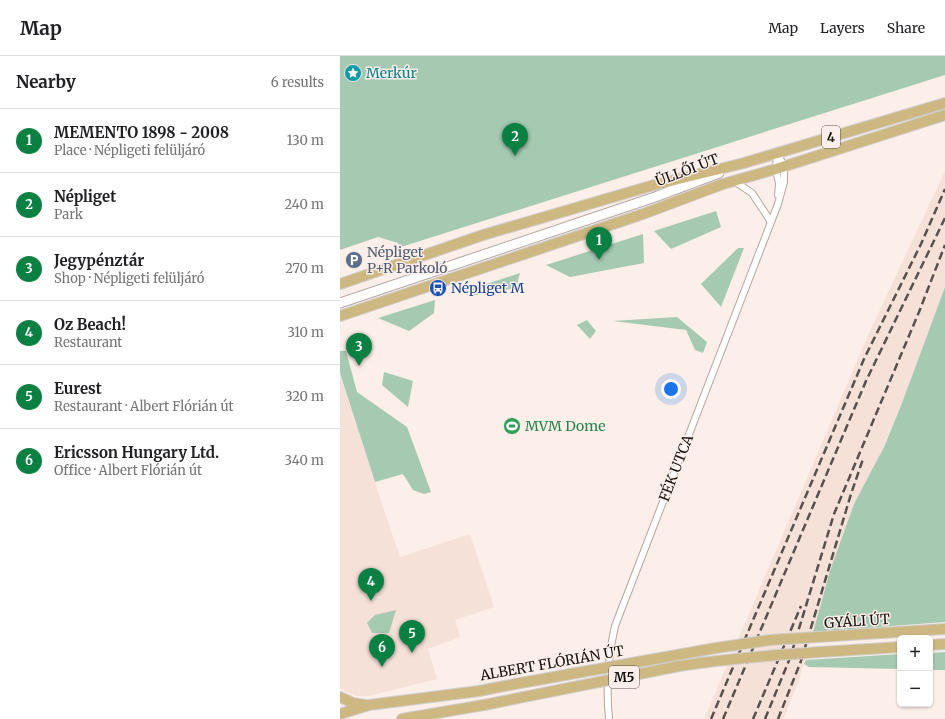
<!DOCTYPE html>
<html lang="en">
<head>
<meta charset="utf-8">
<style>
	:root { --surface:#fff; --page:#f6f6f6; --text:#202124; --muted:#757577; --line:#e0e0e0; --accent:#0b8043 }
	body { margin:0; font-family:Merriweather,serif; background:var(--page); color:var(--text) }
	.controls { position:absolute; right:12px; bottom:12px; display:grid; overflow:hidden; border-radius:6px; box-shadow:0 1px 3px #0004 }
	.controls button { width:36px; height:36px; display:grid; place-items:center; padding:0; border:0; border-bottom:1px solid var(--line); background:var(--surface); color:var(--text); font:20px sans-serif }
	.you { position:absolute; left:331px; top:333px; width:14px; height:14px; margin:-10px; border:3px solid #fff; border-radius:50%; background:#1a73e8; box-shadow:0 0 0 6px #1a73e833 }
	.badge { display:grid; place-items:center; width:26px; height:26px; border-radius:50%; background:var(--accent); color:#fff; font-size:13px; font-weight:700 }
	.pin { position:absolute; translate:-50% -33px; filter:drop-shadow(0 1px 2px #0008) }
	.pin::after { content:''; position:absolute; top:21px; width:14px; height:12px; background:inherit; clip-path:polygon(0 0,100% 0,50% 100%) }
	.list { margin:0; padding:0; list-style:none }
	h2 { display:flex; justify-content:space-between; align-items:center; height:52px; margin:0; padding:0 16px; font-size:17px }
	h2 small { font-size:13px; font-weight:400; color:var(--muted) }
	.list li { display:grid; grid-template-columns:26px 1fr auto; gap:12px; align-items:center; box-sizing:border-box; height:64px; padding:0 16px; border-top:1px solid var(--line) }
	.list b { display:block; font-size:15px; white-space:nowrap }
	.list p { margin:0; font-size:13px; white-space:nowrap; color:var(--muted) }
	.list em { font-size:13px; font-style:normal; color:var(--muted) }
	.map { position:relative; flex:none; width:605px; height:663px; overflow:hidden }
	header { display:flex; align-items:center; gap:24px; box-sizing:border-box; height:56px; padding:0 20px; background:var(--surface); border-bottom:1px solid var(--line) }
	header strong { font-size:19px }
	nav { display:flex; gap:22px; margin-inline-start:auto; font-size:14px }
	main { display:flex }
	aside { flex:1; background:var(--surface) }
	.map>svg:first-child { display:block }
	.built { fill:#f6e1d8 }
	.green { fill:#a6c9b2 }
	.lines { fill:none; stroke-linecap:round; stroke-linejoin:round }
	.minor-casing { stroke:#b4a6a0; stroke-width:8 }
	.secondary-casing { stroke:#b4a6a0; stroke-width:11 }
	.primary-casing { stroke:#d0cfcf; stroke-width:12 }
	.minor { stroke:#fff; stroke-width:6 }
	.secondary { stroke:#fff; stroke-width:9 }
	.primary { stroke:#ceb882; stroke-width:10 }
	.rail { stroke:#57504d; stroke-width:2.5; stroke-dasharray:8 4; stroke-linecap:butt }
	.primary-bridge-casing { stroke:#d0cfcf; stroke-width:12; stroke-linecap:butt }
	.primary-bridge { stroke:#ceb882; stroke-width:10 }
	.labels { text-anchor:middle; stroke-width:3; stroke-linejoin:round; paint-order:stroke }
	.shield { fill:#fceee8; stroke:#5a5350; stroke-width:1 }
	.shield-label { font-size:13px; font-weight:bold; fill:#15110f }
	.culture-label { font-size:14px; fill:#0d838f; stroke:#fceee8; text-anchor:start }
	.street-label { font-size:14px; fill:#15110f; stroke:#fceee8 }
	.service-label { font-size:14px; fill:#4e5e75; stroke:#fceee8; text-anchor:start }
	.transit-label { font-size:14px; fill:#164399; stroke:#fceee8; text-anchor:start }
	.leisure-label { font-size:14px; fill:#27864d; stroke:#fceee8; text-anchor:start }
</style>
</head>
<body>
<header>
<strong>Map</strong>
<nav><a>Map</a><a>Layers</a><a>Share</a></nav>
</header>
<main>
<aside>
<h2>Nearby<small>6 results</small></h2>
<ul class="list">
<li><span class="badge">1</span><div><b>MEMENTO 1898 - 2008</b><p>Place · Népligeti felüljáró</p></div><em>130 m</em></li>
<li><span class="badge">2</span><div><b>Népliget</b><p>Park</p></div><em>240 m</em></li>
<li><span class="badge">3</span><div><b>Jegypénztár</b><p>Shop · Népligeti felüljáró</p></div><em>270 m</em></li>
<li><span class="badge">4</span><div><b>Oz Beach!</b><p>Restaurant</p></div><em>310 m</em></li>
<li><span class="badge">5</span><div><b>Eurest</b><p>Restaurant · Albert Flórián út</p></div><em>320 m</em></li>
<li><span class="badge">6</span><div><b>Ericsson Hungary Ltd.</b><p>Office · Albert Flórián út</p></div><em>340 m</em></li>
</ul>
</aside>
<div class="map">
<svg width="605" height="663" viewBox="0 0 605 663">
	<rect width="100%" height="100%" fill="#fceee8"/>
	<path class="built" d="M 605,115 L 605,231 L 562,347 L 490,515 L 458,627 L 443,663 L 364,663 L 529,277 Z
		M 0,317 L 36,430 L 60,501 L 130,478 L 154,551 L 115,564 L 120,581 L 88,593 L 97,623 L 29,640 L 16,640 L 6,636 L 0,632 Z"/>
	<path class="green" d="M 0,0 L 605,0 L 605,19 L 61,191 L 58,187 L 38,181 L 0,194 Z
		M 376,155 L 381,171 L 331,193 L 314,175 Z
		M 303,178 L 304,207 L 230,221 L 206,209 Z
		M 398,192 L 404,192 L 381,251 L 361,228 Z
		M 180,217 L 176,232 L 130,240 L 122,236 Z
		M 605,231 L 605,566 L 473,576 L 490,515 L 514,448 L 544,391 L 562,347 Z
		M 95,244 L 94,257 L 69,275 L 38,262 Z
		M 337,261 L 367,286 L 363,297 L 355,294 L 346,274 L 273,265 Z
		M 247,264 L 256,275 L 250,283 L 237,269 Z
		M 0,295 L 6,295 L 17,336 L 67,371 L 91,436 L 84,438 L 73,434 L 63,418 L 35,426 L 0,317 Z
		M 44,316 L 73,325 L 68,351 L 42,329 Z
		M 56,554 L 49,577 L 32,577 L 27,567 L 35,559 Z
		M 605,596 L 605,614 L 590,614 L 590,597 Z
		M 560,598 L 560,613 L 469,611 L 464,608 L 466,604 Z"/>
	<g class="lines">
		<g class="minor-casing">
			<path id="minor" d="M 437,97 L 436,113 L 439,128 L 438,139
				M 394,125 L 412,137 L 431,166
				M 269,663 C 266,632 268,601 275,570 L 438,148 L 444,126 L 444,110 L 437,97"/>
		</g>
		<g class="secondary-casing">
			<path id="secondary" d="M 0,247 L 315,141 L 379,117"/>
		</g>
		<g class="primary-casing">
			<path id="primary" d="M 0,228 L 143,179 L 314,129 L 404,107 L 605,47
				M 0,260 L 303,158 L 383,128 L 436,113 L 605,59
				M 589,574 L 605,573
				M 590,589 L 605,588
				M 0,641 L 13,647 L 25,649
				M 0,658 L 29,649 L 139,635 L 175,628
				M 62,663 L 144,649"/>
		</g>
		<use href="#minor" class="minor"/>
		<use href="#secondary" class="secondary"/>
		<use href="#primary" class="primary"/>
		<path class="rail" d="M 371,663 L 524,303 L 581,188 L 605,133
			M 383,663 L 526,325 L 605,162
			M 413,663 L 461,550
			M 425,663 L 450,602 L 494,458 L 579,256 L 605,189
			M 438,663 L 461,605 L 511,438 L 523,403"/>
		<g class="primary-bridge-casing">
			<path id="primary-bridge" d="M 175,628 L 376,592 L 430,584 L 589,574
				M 144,649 L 339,610 C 412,599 486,596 560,591"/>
		</g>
		<use href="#primary-bridge" class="primary-bridge"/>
	</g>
	<defs>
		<g id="sight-disc" transform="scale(0.9)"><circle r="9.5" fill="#0f9aa8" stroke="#fceee8"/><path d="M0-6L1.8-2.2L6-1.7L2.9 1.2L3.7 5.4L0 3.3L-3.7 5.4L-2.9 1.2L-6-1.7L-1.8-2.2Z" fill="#fff"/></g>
		<g id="parking-disc" transform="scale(0.9)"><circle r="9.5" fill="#5c6f8a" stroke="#fceee8"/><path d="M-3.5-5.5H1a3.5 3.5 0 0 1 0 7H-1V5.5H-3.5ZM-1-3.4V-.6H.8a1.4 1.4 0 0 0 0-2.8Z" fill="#fff"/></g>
		<g id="bus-disc" transform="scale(0.9)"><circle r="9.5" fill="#1a4fb4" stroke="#fceee8"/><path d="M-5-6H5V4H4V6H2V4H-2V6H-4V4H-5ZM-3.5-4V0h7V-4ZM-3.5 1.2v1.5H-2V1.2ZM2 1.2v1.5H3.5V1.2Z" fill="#fff"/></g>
		<g id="stadium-disc" transform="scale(0.9)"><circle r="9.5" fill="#2e9e5b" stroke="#fceee8"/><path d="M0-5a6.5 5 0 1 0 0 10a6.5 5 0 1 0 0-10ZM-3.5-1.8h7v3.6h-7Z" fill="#fff"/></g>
	</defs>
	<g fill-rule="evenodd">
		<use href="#sight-disc" x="13" y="17"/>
		<use href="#parking-disc" x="14" y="204"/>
		<use href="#bus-disc" x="98" y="232"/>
		<use href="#stadium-disc" x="172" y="370"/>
	</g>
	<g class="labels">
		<g class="shield">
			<rect x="482" y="70" width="18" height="22" rx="3"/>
			<rect x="269" y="610" width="30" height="22" rx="3"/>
		</g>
		<g class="shield-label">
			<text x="491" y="86">4</text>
			<text x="284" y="626">M5</text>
		</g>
		<g class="culture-label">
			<text x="26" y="22">Merkúr</text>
		</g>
		<g class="street-label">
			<text transform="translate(347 114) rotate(-21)" y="5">ÜLLŐI ÚT</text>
			<text transform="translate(336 412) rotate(-69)" y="5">FÉK UTCA</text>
			<text transform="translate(517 565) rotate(-4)" y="5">GYÁLI ÚT</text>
			<text transform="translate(212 607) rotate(-10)" y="5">ALBERT FLÓRIÁN ÚT</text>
		</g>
		<g class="service-label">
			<text x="27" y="201">Népliget<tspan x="27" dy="16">P+R Parkoló</tspan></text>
		</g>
		<g class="transit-label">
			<text x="111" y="237">Népliget M</text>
		</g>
		<g class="leisure-label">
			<text x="185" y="375">MVM Dome</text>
		</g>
	</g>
</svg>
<div class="controls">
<button>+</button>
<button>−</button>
</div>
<div class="you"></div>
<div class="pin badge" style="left:259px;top:204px">1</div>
<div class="pin badge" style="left:175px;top:100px">2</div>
<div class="pin badge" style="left:19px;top:310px">3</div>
<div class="pin badge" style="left:31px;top:545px">4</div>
<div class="pin badge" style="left:72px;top:597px">5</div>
<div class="pin badge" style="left:42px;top:611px">6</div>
</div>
</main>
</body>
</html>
